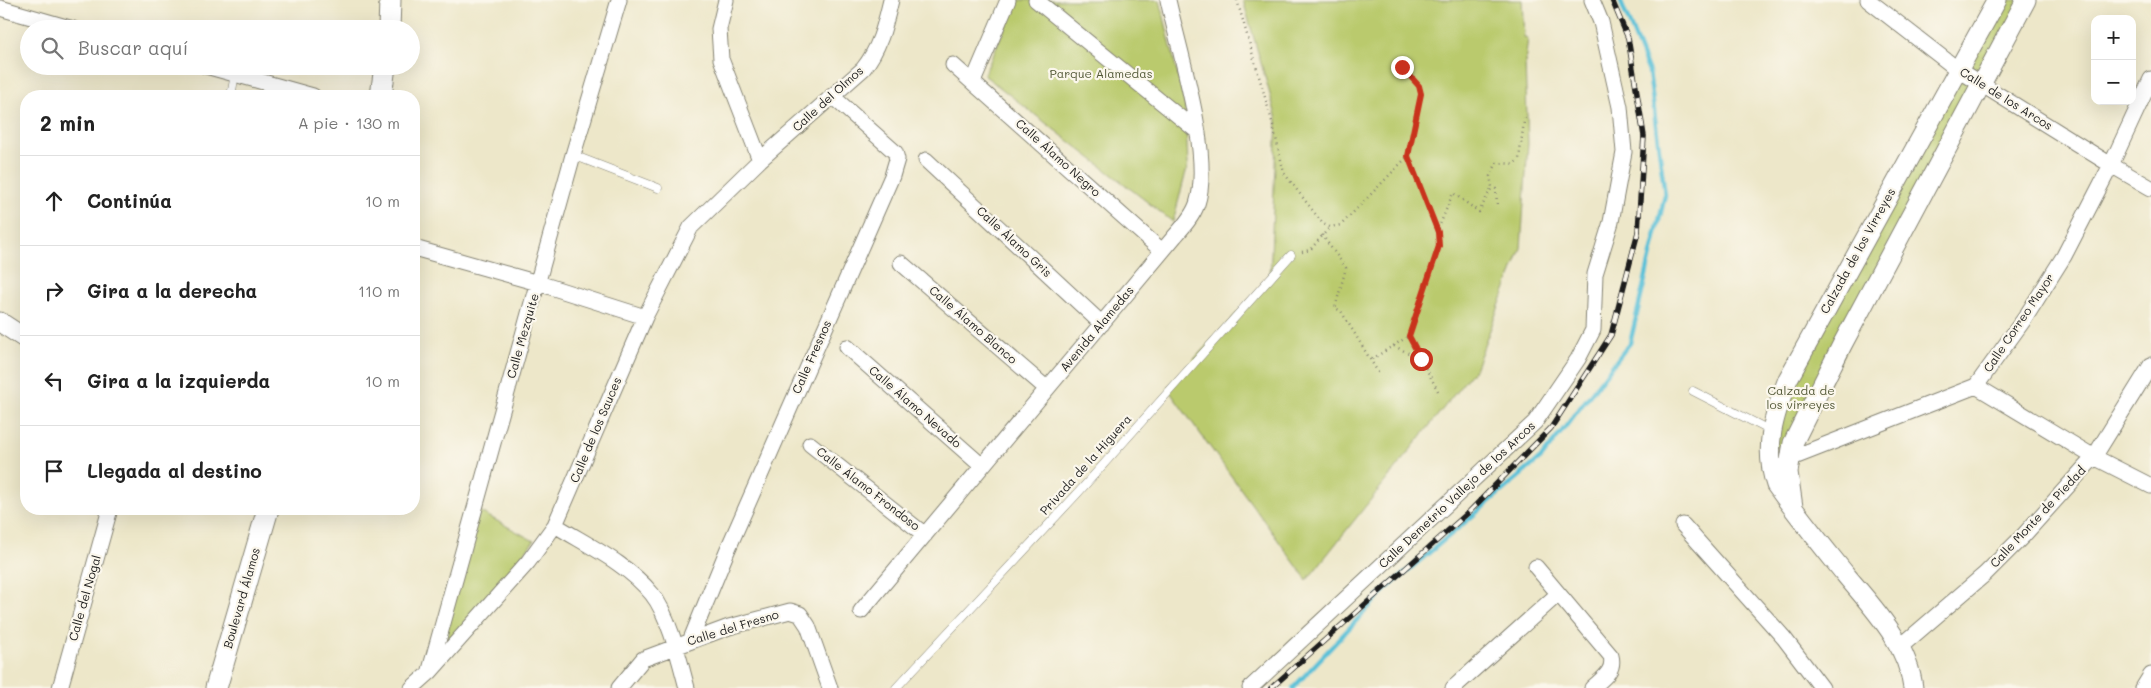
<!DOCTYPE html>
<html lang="es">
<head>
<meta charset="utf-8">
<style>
	:root { --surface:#fff; --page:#f6f6f6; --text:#222; --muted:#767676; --line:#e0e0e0 }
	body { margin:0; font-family:Mali,sans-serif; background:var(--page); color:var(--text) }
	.controls { position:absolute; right:15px; top:15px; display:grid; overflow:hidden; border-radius:10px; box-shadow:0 5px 20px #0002 }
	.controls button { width:45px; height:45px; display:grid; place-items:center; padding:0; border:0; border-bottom:1px solid var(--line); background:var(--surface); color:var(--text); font:25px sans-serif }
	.stop { position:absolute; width:15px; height:15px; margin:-11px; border:4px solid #c8321e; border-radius:50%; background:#fff }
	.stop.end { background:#c8321e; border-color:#fff; box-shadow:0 1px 5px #0008 }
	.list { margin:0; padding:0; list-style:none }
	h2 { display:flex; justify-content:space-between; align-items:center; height:65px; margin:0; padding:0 20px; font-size:21px }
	h2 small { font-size:16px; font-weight:400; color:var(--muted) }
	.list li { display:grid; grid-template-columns:32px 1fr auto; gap:15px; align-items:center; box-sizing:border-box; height:90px; padding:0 20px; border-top:1px solid var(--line) }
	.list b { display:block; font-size:19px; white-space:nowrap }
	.list em { font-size:16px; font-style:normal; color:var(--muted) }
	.icon { flex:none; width:28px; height:28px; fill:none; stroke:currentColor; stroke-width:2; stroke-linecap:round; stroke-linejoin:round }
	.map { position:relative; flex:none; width:2151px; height:688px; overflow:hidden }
	.search { position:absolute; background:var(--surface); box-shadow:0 5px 20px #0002; left:20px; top:20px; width:400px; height:55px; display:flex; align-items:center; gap:12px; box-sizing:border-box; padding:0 18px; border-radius:28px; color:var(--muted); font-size:19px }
	.panel { position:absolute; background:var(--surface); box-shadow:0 5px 20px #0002; left:20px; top:90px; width:400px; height:425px; border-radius:20px }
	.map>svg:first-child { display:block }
	.green { fill:#baca6d; stroke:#6b7344 }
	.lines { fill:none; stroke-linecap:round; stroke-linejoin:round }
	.stream { stroke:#5bc1d8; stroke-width:4.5 }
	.service-casing { stroke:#848272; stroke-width:9 }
	.minor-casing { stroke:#848272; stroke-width:17 }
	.tertiary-casing { stroke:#848272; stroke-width:21 }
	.secondary-casing { stroke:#848272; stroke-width:23 }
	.path { stroke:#848272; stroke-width:2.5; stroke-dasharray:1 4; stroke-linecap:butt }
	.service { stroke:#fff; stroke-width:8 }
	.minor { stroke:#fff; stroke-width:15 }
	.tertiary { stroke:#fff; stroke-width:19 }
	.secondary { stroke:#fff; stroke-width:21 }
	.rail-casing { stroke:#1c1c1c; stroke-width:5.5 }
	.rail { stroke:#fbf7ec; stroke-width:4; stroke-dasharray:11; stroke-linecap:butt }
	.route { stroke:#c8321e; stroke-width:6 }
	.labels { text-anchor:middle; stroke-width:4.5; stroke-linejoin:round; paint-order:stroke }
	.park-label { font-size:12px; fill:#535938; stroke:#fbf7ec }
	.street-label { font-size:12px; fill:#1c1c1c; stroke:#fbf7ec }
</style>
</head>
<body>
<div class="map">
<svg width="2151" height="688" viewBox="0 0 2151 688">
	<rect width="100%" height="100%" fill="#fbf7ec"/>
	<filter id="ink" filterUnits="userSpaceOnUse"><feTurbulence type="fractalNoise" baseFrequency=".02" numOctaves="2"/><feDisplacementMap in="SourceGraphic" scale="10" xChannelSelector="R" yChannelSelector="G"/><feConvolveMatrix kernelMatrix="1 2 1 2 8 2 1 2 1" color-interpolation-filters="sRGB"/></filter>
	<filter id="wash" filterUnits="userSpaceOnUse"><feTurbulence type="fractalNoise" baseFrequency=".0096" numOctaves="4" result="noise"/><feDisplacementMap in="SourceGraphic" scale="20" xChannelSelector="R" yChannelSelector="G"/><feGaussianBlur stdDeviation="1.12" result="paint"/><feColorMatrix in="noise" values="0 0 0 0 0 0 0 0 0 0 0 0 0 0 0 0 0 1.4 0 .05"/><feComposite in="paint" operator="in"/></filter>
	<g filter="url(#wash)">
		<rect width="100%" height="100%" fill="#ede7c9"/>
		<path class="green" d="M 1017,0 L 1160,0 L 1185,106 L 1188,164 L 1173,222 L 984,75 Z
			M 1243,0 L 1522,0 L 1524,37 L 1528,38 L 1525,63 L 1528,143 L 1521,248 L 1476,367 L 1307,580 L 1167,388 L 1270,278 L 1277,119 Z
			M 1998,0 L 2030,0 L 1987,74 L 1963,63 Z
			M 1960,68 L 1984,80 L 1796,445 L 1774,447 L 1777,417 Z
			M 477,510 L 534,541 L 436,663 Z"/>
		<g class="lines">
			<path class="stream" d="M 1293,688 L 1385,590 L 1542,457 L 1630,343 L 1665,195 L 1649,72 L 1620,0"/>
		</g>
	</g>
	<g filter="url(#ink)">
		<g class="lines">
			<g class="service-casing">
				<path id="service" d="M 231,96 L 235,74
					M 573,155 L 658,188
					M 1693,391 L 1771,431
					M 896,688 L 1077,494 L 1291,255"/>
			</g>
			<g class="minor-casing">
				<path id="minor" d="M 726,0 L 719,29 L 721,59 L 760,160
					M 1036,0 L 1198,132
					M 1868,0 L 1957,69 L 2111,165 L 2151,188
					M 0,8 L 73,29
					M 953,65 L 1162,251
					M 206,66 L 313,96
					M 973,82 L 1008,0
					M 926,160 L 1102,324
					M 414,248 L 538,283 L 645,317
					M 901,263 L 1046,388
					M 847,347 L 982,466
					M 1976,386 L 2094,457 L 2151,486
					M 810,444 L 925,535
					M 1789,459 L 1976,386 L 2025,318 L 2064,256 L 2111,165 L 2151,79
					M 555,525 C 587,545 628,564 652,594 C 669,615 680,662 687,688
					M 1683,525 L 1784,638 L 1822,688
					M 1536,567 L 1611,656 C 1615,671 1603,678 1592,688
					M 861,611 L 1175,236 C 1183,227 1193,216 1197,204 C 1213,156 1179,51 1168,0
					M 691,639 L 727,551 L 892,176 L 897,159 L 895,152 L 832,96
					M 1900,647 L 1985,574 L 2023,536 L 2094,457 L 2151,365
					M 430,670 L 573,155 L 619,0
					M 60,688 L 110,509
					M 412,688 L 430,672 L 528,562 L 555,525 L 645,317 L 691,227 L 760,160 L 863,69 C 880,48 885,25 891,0
					M 619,688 L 643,659 L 729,627 L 790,611 L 800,614 L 808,626 L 830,688
					M 1250,688 L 1535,422 L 1578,359 L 1593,330 L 1595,274 L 1611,222 L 1624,152 L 1620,107 L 1601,22 L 1592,0
					M 1453,688 L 1558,594
					M 2143,688 L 2151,675"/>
			</g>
			<g class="tertiary-casing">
				<path id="tertiary" d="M 0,322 L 26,339
					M 1793,507 L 1788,472 L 1793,443 L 1842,345 L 2026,0
					M 1913,688 C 1908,643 1872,607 1845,574 C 1821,544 1798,516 1776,485 C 1763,447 1774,415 1788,379 L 1997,0"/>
			</g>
			<g class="secondary-casing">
				<path id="secondary" d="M 389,29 L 390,0
					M 381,96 L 385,66
					M 216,688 L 268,509"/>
			</g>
			<path class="path" d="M 1237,0 L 1273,125 L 1284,173 L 1323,224 L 1330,227 L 1341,225 L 1409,155 L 1437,232
				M 1402,67 L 1419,86 L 1421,94 L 1409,155
				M 1497,204 L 1496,189 L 1492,187 L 1490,176 L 1497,163 L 1514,164 L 1519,159 L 1525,114
				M 1322,235 L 1346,268 L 1335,308 L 1341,311 L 1379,374
				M 1302,252 L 1310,250 L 1330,227
				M 1394,346 L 1421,359
				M 1372,359 L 1409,336
				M 1438,391 L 1409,336 L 1439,246 L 1437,232 L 1453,193 L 1479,212 L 1492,187"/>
			<use href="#service" class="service"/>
			<use href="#minor" class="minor"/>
			<use href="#tertiary" class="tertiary"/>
			<use href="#secondary" class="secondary"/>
			<g class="rail-casing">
				<path id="rail" d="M 1271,688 L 1469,512 L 1551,428 L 1611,335 L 1638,232 L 1644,136 L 1628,38 L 1612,0"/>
			</g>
			<use href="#rail" class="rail"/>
		</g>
	</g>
	<g class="lines" filter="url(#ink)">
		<path class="route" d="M 1402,67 L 1419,86 L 1421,94 L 1408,156 L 1438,232 L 1439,246 L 1409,336 L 1421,359"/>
	</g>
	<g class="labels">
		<g class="park-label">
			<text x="1101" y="78">Parque Alamedas</text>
			<text x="1801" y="395">Calzada de<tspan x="1801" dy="14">los virreyes</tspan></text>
		</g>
		<g class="street-label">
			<text transform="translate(828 99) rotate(-42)" y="4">Calle del Olmos</text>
			<text transform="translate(2006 99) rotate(32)" y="4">Calle de los Arcos</text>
			<text transform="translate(1058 158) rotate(42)" y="4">Calle Álamo Negro</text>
			<text transform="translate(1014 242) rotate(43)" y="4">Calle Álamo Gris</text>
			<text transform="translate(1858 251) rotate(-61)" y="4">Calzada de los Virreyes</text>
			<text transform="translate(2019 323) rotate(-56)" y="4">Calle Correo Mayor</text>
			<text transform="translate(973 325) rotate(41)" y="4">Calle Álamo Blanco</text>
			<text transform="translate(1097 329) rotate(-50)" y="4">Avenida Alamedas</text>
			<text transform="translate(523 336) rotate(-74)" y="4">Calle Mezquite</text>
			<text transform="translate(812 357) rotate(-66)" y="4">Calle Fresnos</text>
			<text transform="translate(915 407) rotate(41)" y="4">Calle Álamo Nevado</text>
			<text transform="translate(596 430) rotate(-67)" y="4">Calle de los Sauces</text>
			<text transform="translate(1086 465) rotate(-48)" y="4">Privada de la Higuera</text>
			<text transform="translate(868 489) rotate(38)" y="4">Calle Álamo Frondoso</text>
			<text transform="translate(1457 495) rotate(-43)" y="4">Calle Demetrio Vallejo de los Arcos</text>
			<text transform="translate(2038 517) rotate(-47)" y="4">Calle Monte de Piedad</text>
			<text transform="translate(85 598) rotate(-74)" y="4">Calle del Nogal</text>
			<text transform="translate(242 598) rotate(-74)" y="4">Boulevard Álamos</text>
			<text transform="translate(733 628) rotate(-17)" y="4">Calle del Fresno</text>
		</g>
	</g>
</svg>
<div class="controls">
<button>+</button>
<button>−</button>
</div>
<div class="stop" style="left:1421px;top:359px"></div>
<div class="stop end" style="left:1402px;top:67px"></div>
<div class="search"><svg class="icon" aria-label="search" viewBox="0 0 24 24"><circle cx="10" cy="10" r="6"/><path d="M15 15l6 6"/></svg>Buscar aquí</div>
<section class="panel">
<h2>2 min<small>A pie · 130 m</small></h2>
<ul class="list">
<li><svg class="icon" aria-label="ahead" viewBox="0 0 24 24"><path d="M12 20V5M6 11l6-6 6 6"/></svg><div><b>Continúa</b></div><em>10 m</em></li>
<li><svg class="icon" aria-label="right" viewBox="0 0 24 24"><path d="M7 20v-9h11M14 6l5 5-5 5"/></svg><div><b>Gira a la derecha</b></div><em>110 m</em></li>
<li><svg class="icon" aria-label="left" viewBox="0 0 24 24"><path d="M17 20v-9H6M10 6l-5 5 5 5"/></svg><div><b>Gira a la izquierda</b></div><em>10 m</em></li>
<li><svg class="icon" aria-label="arrive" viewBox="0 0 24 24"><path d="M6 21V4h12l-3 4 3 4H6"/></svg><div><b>Llegada al destino</b></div></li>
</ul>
</section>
</div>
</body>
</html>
